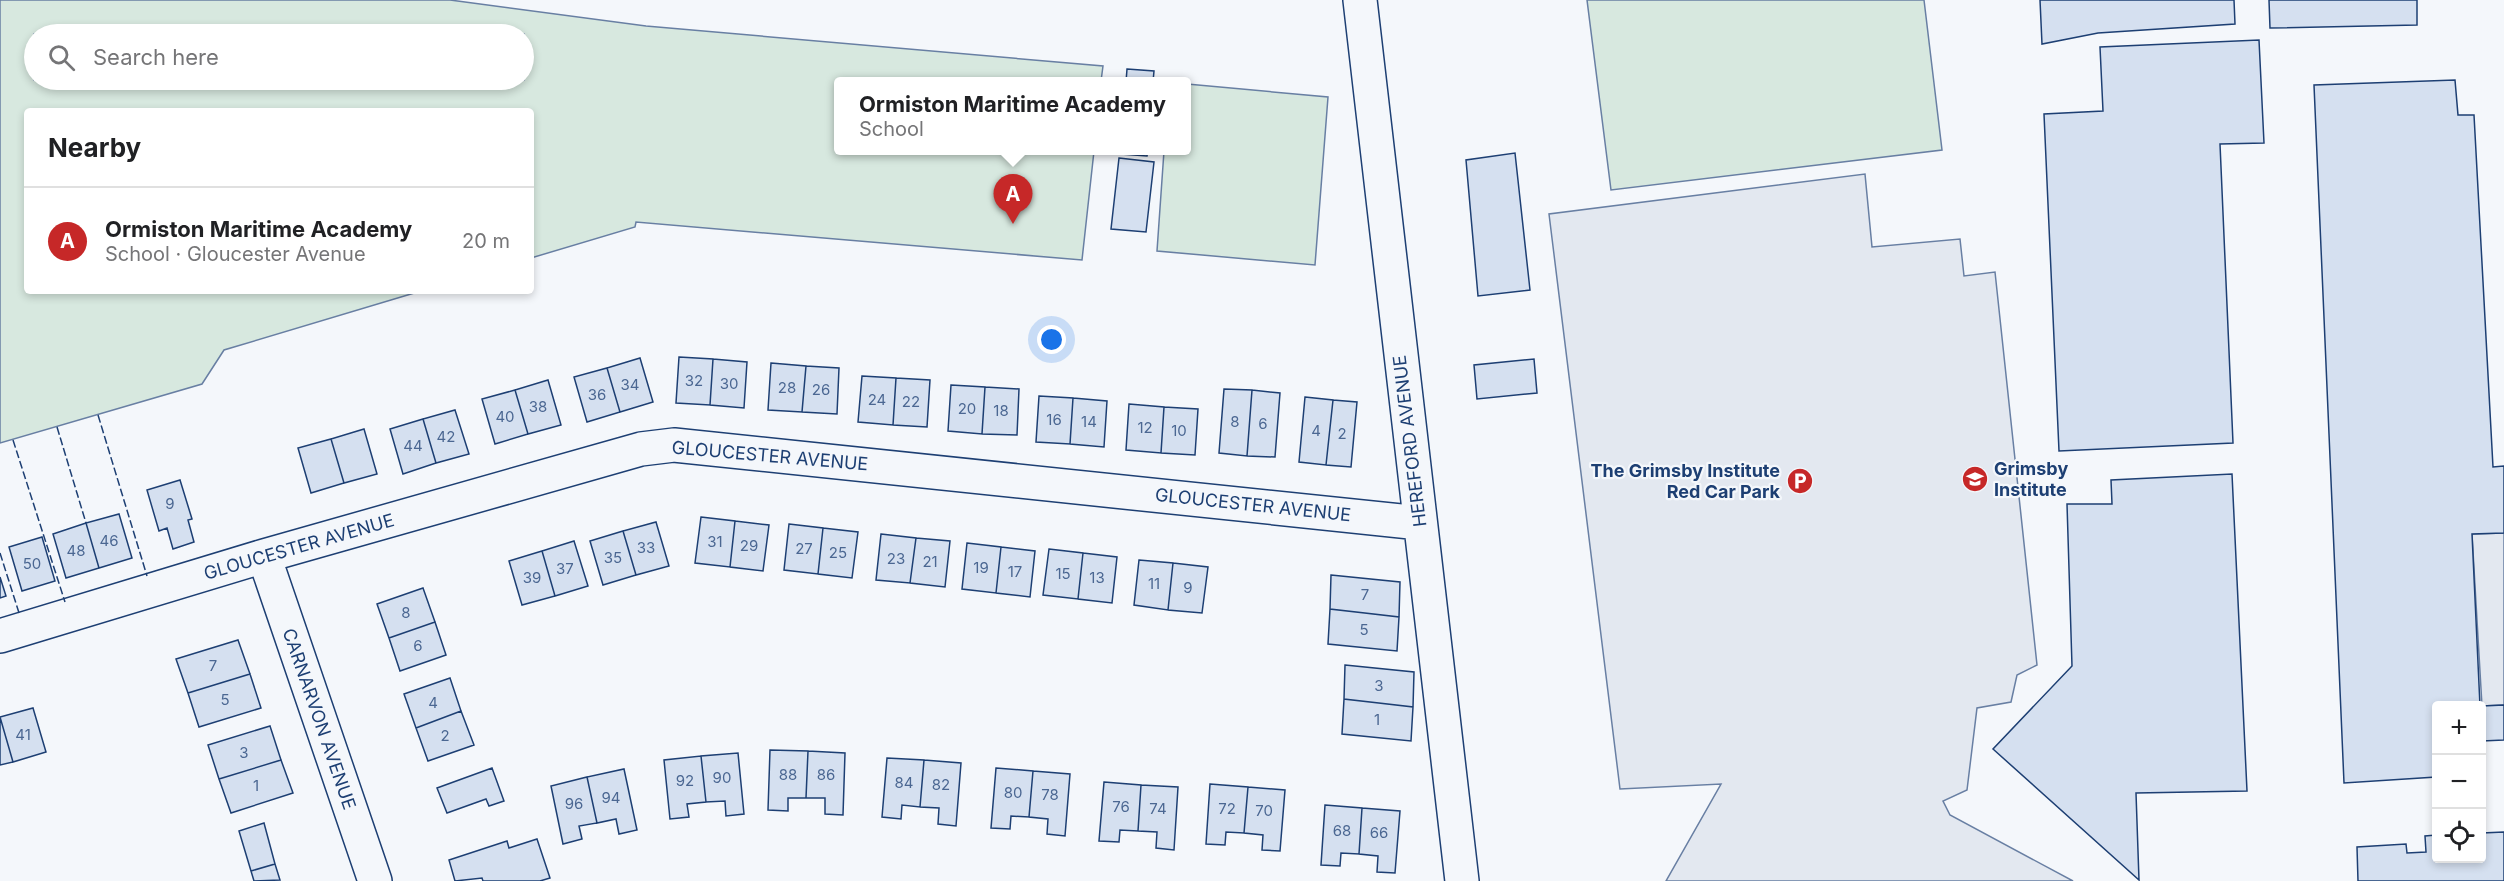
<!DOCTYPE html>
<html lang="en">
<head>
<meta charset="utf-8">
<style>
	:root { --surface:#fff; --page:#f2f2f2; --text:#202124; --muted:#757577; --line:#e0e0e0; --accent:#c62828 }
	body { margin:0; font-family:Inter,sans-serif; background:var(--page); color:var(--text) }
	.controls { position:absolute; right:18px; bottom:18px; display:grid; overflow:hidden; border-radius:6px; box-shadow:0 3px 9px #0003 }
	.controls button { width:54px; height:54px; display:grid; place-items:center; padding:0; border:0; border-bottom:2px solid var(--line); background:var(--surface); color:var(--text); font:30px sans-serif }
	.you { position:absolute; left:1052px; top:340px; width:21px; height:21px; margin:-15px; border:4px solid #fff; border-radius:50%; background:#1a73e8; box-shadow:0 0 0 9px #1a73e833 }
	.badge { display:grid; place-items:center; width:39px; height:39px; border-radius:50%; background:var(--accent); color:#fff; font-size:20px; font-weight:700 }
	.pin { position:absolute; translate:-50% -50px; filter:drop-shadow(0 2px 3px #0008) }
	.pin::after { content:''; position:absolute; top:32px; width:21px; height:18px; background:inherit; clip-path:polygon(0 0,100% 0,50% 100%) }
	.popup { position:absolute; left:834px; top:77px; width:357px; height:78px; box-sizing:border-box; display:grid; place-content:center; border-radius:6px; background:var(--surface); filter:drop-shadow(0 2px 4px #0005); font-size:20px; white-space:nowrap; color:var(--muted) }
	.popup b { font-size:22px; color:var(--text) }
	.popup::after { content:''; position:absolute; left:50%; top:100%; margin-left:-12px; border:12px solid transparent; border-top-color:var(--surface) }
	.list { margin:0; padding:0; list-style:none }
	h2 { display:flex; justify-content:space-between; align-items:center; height:78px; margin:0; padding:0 24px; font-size:26px }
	h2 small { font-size:20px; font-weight:400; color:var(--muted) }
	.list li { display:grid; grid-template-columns:39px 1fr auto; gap:18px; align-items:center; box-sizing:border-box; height:108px; padding:0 24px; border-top:2px solid var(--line) }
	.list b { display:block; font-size:22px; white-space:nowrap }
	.list p { margin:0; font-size:20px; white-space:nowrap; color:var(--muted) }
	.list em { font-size:20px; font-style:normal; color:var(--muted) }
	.icon { flex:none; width:33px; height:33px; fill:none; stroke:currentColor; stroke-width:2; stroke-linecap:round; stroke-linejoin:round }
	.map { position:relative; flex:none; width:2504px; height:881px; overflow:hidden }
	.search { position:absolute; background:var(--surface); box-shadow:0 3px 9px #0003; left:24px; top:24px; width:510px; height:66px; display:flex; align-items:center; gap:15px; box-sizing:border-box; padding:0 21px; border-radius:33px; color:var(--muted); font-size:22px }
	.panel { position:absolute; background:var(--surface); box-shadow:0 3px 9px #0003; left:24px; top:108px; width:510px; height:186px; border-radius:6px }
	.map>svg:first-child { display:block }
	.green { fill:#d7e8df; stroke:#687fa3; stroke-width:1.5; fill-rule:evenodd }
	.parking { fill:#e3e8f0; stroke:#687fa3; stroke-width:1.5 }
	.building { fill:#d5e0f0; stroke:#1d3f73; stroke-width:1.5 }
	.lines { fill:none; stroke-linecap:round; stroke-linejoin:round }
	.minor-casing { stroke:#1d3f73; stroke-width:36 }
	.minor { stroke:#f4f7fb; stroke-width:33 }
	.fence { stroke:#1d3f73; stroke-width:1.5; stroke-dasharray:8 3; stroke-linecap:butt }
	.labels { text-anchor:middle; stroke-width:4.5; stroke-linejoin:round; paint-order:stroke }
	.number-label { font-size:15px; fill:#4b6792 }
	.street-label { font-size:18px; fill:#1d3f73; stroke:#f4f7fb }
	.poi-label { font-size:18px; font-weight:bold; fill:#1d3f73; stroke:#f4f7fb; text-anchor:start }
</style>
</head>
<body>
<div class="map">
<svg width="2504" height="881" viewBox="0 0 2504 881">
	<rect width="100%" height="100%" fill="#f4f7fb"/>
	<path class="green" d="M 0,0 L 450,0 L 646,26 L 1103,66 L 1101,81 L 839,82 L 839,150 L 1094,151 L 1082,260 L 636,222 L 635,227 L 531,258 L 531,111 L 27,111 L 27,291 L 421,291 L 224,350 L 202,384 L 0,443 ZM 34,34 L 524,34 L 524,80 L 34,80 Z
		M 1587,0 L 1924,0 L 1942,150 L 1611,190 Z
		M 1187,84 L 1328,97 L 1315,265 L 1157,251 L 1164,151 L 1187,150 Z"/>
	<path class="parking" d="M 1865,174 L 1872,247 L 1960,239 L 1964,276 L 1995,272 L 2037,665 L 2017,675 L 2011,702 L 1977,708 L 1967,790 L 1943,801 L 1950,815 L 2073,881 L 1666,881 L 1721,784 L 1620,789 L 1549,214 Z
		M 2504,533 L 2504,705 L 2482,706 L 2472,534 Z"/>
	<path class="building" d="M 2040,0 L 2234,0 L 2235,24 L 2098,33 L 2042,44 Z
		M 2269,0 L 2417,0 L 2417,25 L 2270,28 Z
		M 2259,40 L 2264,143 L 2220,144 L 2233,443 L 2059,451 L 2044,114 L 2103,111 L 2100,47 Z
		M 1127,69 L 1154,71 L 1153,82 L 1126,82 Z
		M 2455,80 L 2458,115 L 2474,115 L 2493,467 L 2504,466 L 2504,533 L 2472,534 L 2480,706 L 2436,706 L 2436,777 L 2344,783 L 2314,85 Z
		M 1121,150 L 1148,150 L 1147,156 L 1121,154 Z
		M 1515,153 L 1530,290 L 1478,296 L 1466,160 Z
		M 1119,158 L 1154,162 L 1146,232 L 1111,229 Z
		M 679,357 L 713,359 L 710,405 L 676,403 Z
		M 640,358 L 653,402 L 620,412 L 607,368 Z
		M 713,359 L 747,362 L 744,408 L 710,405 Z
		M 1534,359 L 1537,393 L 1477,399 L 1474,365 Z
		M 771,363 L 806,366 L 802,412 L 768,410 Z
		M 806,366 L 839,368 L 837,414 L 802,412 Z
		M 607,368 L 620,412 L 587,422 L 574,377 Z
		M 862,376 L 896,378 L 893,425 L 858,422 Z
		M 896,378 L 930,380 L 927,427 L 893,425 Z
		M 548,380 L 561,425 L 528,434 L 515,390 Z
		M 951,385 L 985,387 L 982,434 L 948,431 Z
		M 985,387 L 1019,389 L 1017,435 L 982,434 Z
		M 1224,389 L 1252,390 L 1247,456 L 1219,453 Z
		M 515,390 L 528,434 L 495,444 L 482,399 Z
		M 1252,390 L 1280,393 L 1275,457 L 1247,456 Z
		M 1039,396 L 1073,398 L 1070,444 L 1036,442 Z
		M 1305,397 L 1333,400 L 1326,465 L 1299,462 Z
		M 1073,398 L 1107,401 L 1104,447 L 1070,444 Z
		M 1333,400 L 1357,402 L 1351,467 L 1326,465 Z
		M 1129,404 L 1164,407 L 1161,453 L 1126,450 Z
		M 1164,407 L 1198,409 L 1195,455 L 1161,453 Z
		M 455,410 L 469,454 L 436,463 L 423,419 Z
		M 423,419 L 436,463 L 403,474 L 390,429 Z
		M 364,429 L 377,474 L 344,483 L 331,439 Z
		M 331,439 L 344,483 L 311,493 L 298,448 Z
		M 2232,474 L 2247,791 L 2136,793 L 2139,880 L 1993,749 L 2072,666 L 2067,504 L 2112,504 L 2111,480 Z
		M 180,480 L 192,519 L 188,520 L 194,542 L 173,549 L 167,528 L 159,531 L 147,490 Z
		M 119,514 L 132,558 L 99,568 L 86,523 Z
		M 701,517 L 735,521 L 730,567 L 695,563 Z
		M 735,521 L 769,525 L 763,571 L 730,567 Z
		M 656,522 L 669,566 L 636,575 L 623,531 Z
		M 86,523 L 99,568 L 66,578 L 53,534 Z
		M 789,524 L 823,528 L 818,574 L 784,570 Z
		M 823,528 L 858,532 L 852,578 L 818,574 Z
		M 623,531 L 636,575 L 603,585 L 590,541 Z
		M 881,534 L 916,538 L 910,583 L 876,580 Z
		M 42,537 L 55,581 L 22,591 L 9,547 Z
		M 916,538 L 950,541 L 945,587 L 910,583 Z
		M 574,541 L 588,586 L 555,596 L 542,551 Z
		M 967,543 L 1001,547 L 996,593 L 962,589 Z
		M 1001,547 L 1035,551 L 1030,597 L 996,593 Z
		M 1049,549 L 1083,553 L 1078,599 L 1043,595 Z
		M 542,551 L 555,596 L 522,605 L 509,561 Z
		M 1083,553 L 1117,557 L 1112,603 L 1078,599 Z
		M 1139,560 L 1173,563 L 1168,610 L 1134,605 Z
		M 1173,563 L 1208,567 L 1202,613 L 1168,610 Z
		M 1331,575 L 1400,582 L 1399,617 L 1330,609 Z
		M 0,577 L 6,596 L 0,598 Z
		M 423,588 L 435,622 L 389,638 L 377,604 Z
		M 1330,609 L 1399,617 L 1397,651 L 1328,644 Z
		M 435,622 L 446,655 L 400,671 L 389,638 Z
		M 238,640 L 250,674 L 188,693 L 176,659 Z
		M 1345,665 L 1414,672 L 1413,707 L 1344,699 Z
		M 250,674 L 261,708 L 199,727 L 188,693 Z
		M 450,678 L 461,711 L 416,728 L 404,694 Z
		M 1344,699 L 1413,707 L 1411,741 L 1342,734 Z
		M 2504,705 L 2504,740 L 2482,741 L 2482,706 Z
		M 33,708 L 46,752 L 13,762 L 0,717 Z
		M 461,711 L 474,745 L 428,761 L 416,728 Z
		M 0,717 L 13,762 L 0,765 Z
		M 270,726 L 281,760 L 219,779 L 208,745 Z
		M 770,750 L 808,751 L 806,798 L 788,798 L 788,811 L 768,810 Z
		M 808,751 L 845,753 L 843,815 L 825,814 L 825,798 L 806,798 Z
		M 738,753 L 744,814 L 726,816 L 725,801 L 706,802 L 701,756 Z
		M 701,756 L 706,802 L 687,804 L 689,817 L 670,819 L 664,760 Z
		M 887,758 L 924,760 L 920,807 L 902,805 L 901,819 L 882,817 Z
		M 281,760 L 293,793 L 231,813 L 219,779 Z
		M 924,760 L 961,763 L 956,826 L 938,824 L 939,808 L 920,807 Z
		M 492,768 L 504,801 L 489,806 L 486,799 L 447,813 L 437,788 Z
		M 996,768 L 1033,771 L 1029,817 L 1011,816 L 1010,829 L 991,828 Z
		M 624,769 L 637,830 L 619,834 L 616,819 L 597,823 L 587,777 Z
		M 1033,771 L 1070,774 L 1065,836 L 1047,834 L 1048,819 L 1029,817 Z
		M 587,777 L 597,823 L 579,826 L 582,839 L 563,844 L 551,786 Z
		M 1104,782 L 1141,785 L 1138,831 L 1120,830 L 1119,842 L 1099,841 Z
		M 1210,784 L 1248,787 L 1244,833 L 1226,832 L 1225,845 L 1206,844 Z
		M 1141,785 L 1178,787 L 1174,850 L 1156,848 L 1157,832 L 1138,831 Z
		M 1248,787 L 1285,790 L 1280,851 L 1262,850 L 1263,835 L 1244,833 Z
		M 1325,805 L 1362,808 L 1359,854 L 1341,853 L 1340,866 L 1321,865 Z
		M 1362,808 L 1400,811 L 1395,873 L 1377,872 L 1378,856 L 1359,854 Z
		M 264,823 L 275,864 L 251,871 L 239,831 Z
		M 2504,832 L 2504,881 L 2358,881 L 2357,847 L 2406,844 L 2407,853 L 2426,852 L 2425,836 L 2436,835 L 2436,858 L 2482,858 L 2482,833 Z
		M 537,839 L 550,878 L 540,881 L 483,881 L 482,878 L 455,881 L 449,860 L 507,841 L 509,848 Z
		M 275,864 L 280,880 L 254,881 L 251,871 Z"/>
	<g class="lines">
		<g class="minor-casing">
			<path id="minor" d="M 1360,0 L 1462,881
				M 264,556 L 375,881
				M 0,636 L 264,556 L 641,449 L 674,445 L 1420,523"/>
		</g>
		<use href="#minor" class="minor"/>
		<path class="fence" d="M 98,415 L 147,576
			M 57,427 L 86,523
			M 13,440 L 65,602
			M 0,553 L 20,616"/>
	</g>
	<defs>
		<g id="university-disc" transform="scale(1.35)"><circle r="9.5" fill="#c62828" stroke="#f4f7fb"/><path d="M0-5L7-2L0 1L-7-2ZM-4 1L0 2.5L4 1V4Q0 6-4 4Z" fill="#fff"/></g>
		<g id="parking-disc" transform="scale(1.35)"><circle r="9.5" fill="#c62828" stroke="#f4f7fb"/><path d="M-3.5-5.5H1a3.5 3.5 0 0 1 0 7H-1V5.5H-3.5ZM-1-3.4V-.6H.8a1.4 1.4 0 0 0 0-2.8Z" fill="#fff"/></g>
	</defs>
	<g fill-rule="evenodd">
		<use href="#university-disc" x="1975" y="479"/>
		<use href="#parking-disc" x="1800" y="481"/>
	</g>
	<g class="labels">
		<g class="number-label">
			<text x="694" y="386">32</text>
			<text x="729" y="389">30</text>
			<text x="630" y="390">34</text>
			<text x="787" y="393">28</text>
			<text x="821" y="395">26</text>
			<text x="597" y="400">36</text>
			<text x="877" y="405">24</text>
			<text x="911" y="407">22</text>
			<text x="538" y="412">38</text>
			<text x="967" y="414">20</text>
			<text x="1001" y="416">18</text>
			<text x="505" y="422">40</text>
			<text x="1054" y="425">16</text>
			<text x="1089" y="427">14</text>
			<text x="1235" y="427">8</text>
			<text x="1263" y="429">6</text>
			<text x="1145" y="433">12</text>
			<text x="1179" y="436">10</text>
			<text x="1316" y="436">4</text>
			<text x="1342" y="439">2</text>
			<text x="446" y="442">42</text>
			<text x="413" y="451">44</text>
			<text x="170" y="509">9</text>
			<text x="109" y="546">46</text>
			<text x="715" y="547">31</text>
			<text x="749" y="551">29</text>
			<text x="646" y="553">33</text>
			<text x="804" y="554">27</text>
			<text x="76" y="556">48</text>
			<text x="838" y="558">25</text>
			<text x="613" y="563">35</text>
			<text x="896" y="564">23</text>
			<text x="930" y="567">21</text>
			<text x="32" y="569">50</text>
			<text x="981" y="573">19</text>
			<text x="565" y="574">37</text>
			<text x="1015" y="577">17</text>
			<text x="1063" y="579">15</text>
			<text x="532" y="583">39</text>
			<text x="1097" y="583">13</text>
			<text x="1154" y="589">11</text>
			<text x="1188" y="593">9</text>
			<text x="1365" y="600">7</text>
			<text x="406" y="618">8</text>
			<text x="1364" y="635">5</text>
			<text x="418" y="651">6</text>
			<text x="213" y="671">7</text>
			<text x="1379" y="691">3</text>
			<text x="225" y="705">5</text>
			<text x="433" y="708">4</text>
			<text x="1377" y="725">1</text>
			<text x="23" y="740">41</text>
			<text x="445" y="741">2</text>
			<text x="244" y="758">3</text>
			<text x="788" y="780">88</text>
			<text x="826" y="780">86</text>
			<text x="722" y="783">90</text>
			<text x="685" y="786">92</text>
			<text x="904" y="788">84</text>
			<text x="941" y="790">82</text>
			<text x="256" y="791">1</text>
			<text x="1013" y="798">80</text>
			<text x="1050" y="800">78</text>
			<text x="611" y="803">94</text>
			<text x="574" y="809">96</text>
			<text x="1121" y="812">76</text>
			<text x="1158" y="814">74</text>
			<text x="1227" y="814">72</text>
			<text x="1264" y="816">70</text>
			<text x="1342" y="836">68</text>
			<text x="1379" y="838">66</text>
		</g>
		<g class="street-label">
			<text transform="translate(1410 441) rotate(-97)" y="6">HEREFORD AVENUE</text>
			<text transform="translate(770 456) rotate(5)" y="6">GLOUCESTER AVENUE</text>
			<text transform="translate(1253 505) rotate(6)" y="6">GLOUCESTER AVENUE</text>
			<text transform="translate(299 547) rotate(-16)" y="6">GLOUCESTER AVENUE</text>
			<text transform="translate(319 719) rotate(71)" y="6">CARNARVON AVENUE</text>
		</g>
		<g class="poi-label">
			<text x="1994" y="475">Grimsby<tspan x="1994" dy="21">Institute</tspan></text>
			<text x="1780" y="477" text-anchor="end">The Grimsby Institute<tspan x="1780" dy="21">Red Car Park</tspan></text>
		</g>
	</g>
</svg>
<div class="controls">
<button>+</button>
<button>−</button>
<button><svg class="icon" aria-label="locate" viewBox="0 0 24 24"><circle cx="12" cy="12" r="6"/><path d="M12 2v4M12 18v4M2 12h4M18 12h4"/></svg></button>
</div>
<div class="you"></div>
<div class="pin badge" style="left:1013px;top:224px">A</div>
<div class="popup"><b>Ormiston Maritime Academy</b>School</div>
<div class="search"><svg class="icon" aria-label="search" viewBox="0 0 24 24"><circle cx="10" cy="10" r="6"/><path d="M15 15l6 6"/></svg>Search here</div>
<section class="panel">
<h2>Nearby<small></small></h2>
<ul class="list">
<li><span class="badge">A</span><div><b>Ormiston Maritime Academy</b><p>School · Gloucester Avenue</p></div><em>20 m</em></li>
</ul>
</section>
</div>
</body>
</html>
